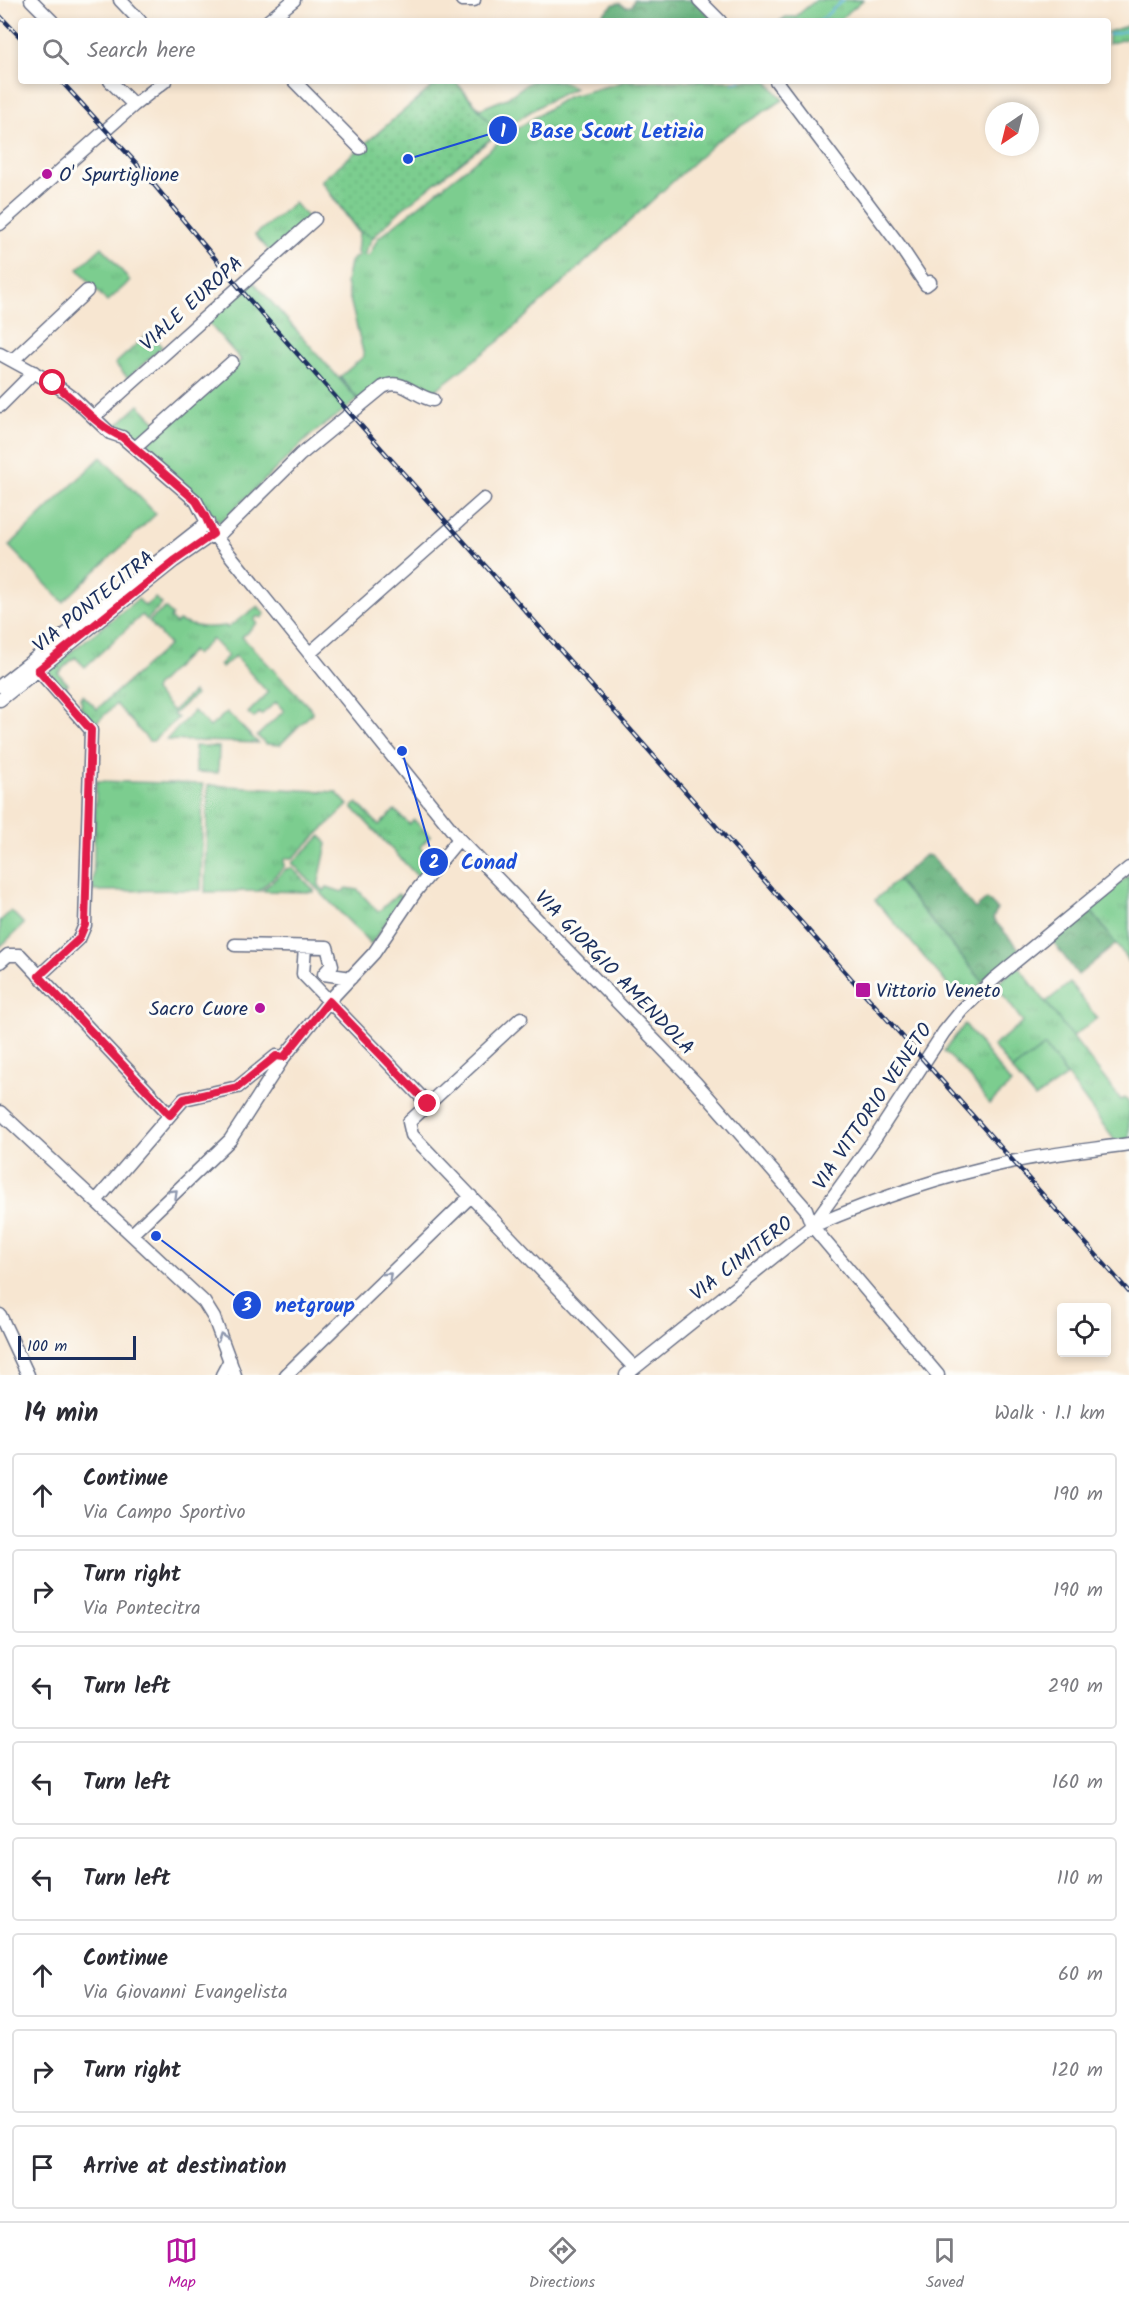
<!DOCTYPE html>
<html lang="en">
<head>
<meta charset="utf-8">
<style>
	:root { --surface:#fff; --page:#f2f2f3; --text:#2b2b33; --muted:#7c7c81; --line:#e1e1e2; --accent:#b5179e }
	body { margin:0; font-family:Kalam,sans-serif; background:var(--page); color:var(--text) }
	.controls { position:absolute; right:18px; bottom:18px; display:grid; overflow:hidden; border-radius:6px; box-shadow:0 3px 9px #0003 }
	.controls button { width:54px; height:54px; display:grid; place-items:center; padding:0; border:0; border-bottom:2px solid var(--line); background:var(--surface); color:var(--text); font:30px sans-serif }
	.compass { position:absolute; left:985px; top:102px; width:54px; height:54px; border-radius:50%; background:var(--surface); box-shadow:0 3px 9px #0003; rotate:215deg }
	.scale { position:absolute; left:18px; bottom:15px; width:118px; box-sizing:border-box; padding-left:6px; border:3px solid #1b2f5e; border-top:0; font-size:16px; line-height:21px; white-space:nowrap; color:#1b2f5e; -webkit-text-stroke:4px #fdfcf7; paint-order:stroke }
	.stop { position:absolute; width:18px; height:18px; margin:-14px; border:4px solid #e11d48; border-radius:50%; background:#fff }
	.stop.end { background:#e11d48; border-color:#fff; box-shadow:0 2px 6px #0008 }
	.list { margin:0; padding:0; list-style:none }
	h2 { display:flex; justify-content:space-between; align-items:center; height:78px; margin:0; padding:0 24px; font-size:26px }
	h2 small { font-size:20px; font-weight:400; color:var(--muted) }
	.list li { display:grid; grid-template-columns:39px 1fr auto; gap:18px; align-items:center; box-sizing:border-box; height:84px; margin:0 12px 12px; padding:0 12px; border:2px solid var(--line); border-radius:6px }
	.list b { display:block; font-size:22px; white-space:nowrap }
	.list p { margin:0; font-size:20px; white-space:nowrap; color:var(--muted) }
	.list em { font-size:20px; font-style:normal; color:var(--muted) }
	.icon { flex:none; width:33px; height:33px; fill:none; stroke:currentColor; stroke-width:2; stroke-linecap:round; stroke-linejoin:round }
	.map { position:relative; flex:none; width:1129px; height:1375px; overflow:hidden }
	.search { position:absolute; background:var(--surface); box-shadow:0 3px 9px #0003; left:18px; right:18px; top:18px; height:66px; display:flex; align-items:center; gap:15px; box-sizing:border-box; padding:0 21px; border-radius:6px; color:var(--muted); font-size:22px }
	.sheet { height:846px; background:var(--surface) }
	nav { display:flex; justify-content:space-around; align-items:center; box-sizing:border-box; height:84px; border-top:2px solid var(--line); background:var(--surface); font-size:16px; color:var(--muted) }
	nav a { display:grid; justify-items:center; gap:3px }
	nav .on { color:var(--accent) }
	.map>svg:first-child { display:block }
	.grass { fill:url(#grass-tufts); stroke:#4b7e76; stroke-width:1.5 }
	.forest { fill:url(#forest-crowns); stroke:#40706c; stroke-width:1.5 }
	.park { fill:url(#park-dots); stroke:#4b7e76; stroke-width:1.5 }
	.garden { fill:#7bcd8f; stroke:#4b7e76; stroke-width:1.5 }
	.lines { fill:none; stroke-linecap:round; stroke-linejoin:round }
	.stream { stroke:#63b4de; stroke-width:2 }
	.minor-casing { stroke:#686f86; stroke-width:15 }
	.minor { stroke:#fff; stroke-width:12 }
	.rail-casing { stroke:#1b2f5e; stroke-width:4.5 }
	.rail { stroke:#fdfcf7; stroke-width:2; stroke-dasharray:7; stroke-linecap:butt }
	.oneway { stroke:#8d97ae }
	.route { stroke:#e11d48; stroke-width:8 }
	.poi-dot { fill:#b5179e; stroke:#fdfcf7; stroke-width:2 }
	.labels { text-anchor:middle; stroke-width:6; stroke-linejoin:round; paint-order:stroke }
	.poi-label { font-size:20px; fill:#1b2f5e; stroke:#fdfcf7; text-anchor:start }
	.street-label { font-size:20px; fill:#1b2f5e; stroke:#fdfcf7 }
	.leader { fill:none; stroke:#1d4ed8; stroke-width:2 }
	.callout-dot { fill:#1d4ed8; stroke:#fdfcf7; stroke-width:2 }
	.mark-label { font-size:18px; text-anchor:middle; font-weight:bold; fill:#fff }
	.callout-label { font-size:21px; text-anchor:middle; font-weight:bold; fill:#1d4ed8; stroke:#fdfcf7; stroke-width:6; stroke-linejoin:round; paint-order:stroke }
</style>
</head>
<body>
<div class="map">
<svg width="1129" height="1375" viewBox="0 0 1129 1375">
	<defs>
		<pattern id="grass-tufts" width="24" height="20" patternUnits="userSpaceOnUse" patternTransform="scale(1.5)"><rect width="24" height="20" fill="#7bcd8f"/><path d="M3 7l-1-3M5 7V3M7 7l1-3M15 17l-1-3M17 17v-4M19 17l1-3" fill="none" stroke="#6ab07e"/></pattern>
		<pattern id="forest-crowns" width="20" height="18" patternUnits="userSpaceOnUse" patternTransform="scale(1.5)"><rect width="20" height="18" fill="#64b07a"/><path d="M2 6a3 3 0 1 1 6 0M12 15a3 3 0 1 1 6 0" fill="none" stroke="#529067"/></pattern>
		<pattern id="park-dots" width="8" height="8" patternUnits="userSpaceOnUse" patternTransform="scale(1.5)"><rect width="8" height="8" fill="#7bcd8f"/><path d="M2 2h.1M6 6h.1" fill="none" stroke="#6ab07e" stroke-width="1.8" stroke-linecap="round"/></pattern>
	</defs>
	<rect width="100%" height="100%" fill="#fdfcf7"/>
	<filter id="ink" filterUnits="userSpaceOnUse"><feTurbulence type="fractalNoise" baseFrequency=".0167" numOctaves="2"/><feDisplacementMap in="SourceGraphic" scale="12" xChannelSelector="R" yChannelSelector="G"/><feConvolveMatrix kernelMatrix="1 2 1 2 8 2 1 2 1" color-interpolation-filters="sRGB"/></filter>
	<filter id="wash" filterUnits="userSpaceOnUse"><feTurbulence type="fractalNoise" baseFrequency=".008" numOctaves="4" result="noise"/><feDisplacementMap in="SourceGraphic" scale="24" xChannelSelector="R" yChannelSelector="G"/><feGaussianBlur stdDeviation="1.35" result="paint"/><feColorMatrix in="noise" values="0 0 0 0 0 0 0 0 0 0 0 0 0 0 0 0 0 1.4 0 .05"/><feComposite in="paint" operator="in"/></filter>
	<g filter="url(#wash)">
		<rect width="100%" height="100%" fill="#f7e6d1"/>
		<path class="grass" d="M 816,0 L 863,0 L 838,21 L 780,21 L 786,17 L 795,17 Z
			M 1129,25 L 1129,38 L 1108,44 L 1108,32 Z
			M 439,81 L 455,81 L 480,109 L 507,98 L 531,81 L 562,81 L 575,88 C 525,109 484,145 441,178 C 415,199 376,222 364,255 L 369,256 L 378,238 L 513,131 L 567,97 L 626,81 L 767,81 L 783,100 L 718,140 L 499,341 L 434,391 L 394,379 L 359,400 L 340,377 L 364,356 L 346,283 L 350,262 L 360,254 L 357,253 L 359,233 L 321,181 Z
			M 294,203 L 308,218 L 270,252 L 255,235 Z
			M 102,247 L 130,281 L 107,302 L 78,269 Z
			M 252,280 L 358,400 L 311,435 L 220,523 L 192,490 L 142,448 L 161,429 L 241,360 L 206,320 Z
			M 149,333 L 162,347 L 128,378 L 115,364 Z
			M 139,405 L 157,423 L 136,442 L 116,426 Z
			M 155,598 L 162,604 L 147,620 L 142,615 L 85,667 L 75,657 L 58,673 L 68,684 L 64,688 L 49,673 L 49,669 L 138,599 L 145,606 Z
			M 258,606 L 265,614 L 261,618 L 258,616 L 254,620 L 257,623 L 242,637 L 312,710 L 312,713 L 280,745 L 266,744 L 257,736 L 284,711 L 276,702 L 261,715 L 259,713 L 254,718 L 248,713 L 268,693 L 235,656 L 222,668 L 219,665 L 228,656 L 212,639 L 196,655 L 192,651 L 155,687 L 154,691 L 173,711 L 193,692 L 195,695 L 173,715 L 178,718 L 153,741 L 149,741 L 116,704 L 95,724 L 80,706 L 82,703 L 80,699 L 83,695 L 97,709 L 169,645 L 149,621 L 165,608 L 172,615 L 170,618 L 176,624 L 179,621 C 196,628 209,628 226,626 L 227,628 Z
			M 194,711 L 210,727 L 227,712 L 258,743 L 166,740 Z
			M 195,746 L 219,747 L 218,773 L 196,772 Z
			M 96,781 L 203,784 L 201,890 L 93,891 Z
			M 208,785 L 336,792 L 348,805 L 293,858 L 287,858 L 284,860 L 284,867 L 259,891 L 205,892 Z
			M 357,803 L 379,825 L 395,810 L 409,824 L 414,820 L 430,836 L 420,847 L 433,860 L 419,878 L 352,807 Z
			M 321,836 L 327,844 L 319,881 L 319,885 L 324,891 L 327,887 L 342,892 L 346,888 L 358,890 L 378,912 L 398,894 L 403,898 L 371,944 L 292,863 Z
			M 292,868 L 314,890 L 314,892 L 262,891 L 286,869 Z
			M 1129,875 L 1129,962 L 1089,908 Z
			M 897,880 L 983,982 L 962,1001 L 875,900 Z
			M 1018,966 L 1121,1100 L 1125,1098 L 1129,1103 L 1129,1139 L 1115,1141 L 1045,1046 L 1012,1070 L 993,1046 L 1023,1022 L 996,985 Z
			M 965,1024 L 1011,1084 L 989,1104 L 970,1077 L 944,1051 Z"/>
		<path class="forest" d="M 634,0 L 696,0 L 714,21 L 595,21 L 614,4 L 619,3 L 626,7 L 631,6 Z
			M 925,855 L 931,856 L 975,909 L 987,899 L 997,909 L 993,919 L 1021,951 L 983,982 L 897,880 Z
			M 1089,908 L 1116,944 L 1078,975 L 1051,939 Z"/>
		<path class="park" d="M 439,81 L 455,81 L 498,133 L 402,209 L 373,237 L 360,232 L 321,181 Z"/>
		<path class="garden" d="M 101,457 L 156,514 L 63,602 L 9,546 Z
			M 11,911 L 24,924 L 0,947 L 0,921 Z
			M 1070,983 L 1097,1018 L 1072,1037 L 1046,1002 Z
			M 1045,1046 L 1067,1076 L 1035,1098 L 1012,1070 Z"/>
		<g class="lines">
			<path class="stream" d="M 820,21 L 843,0
				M 1108,35 L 1129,30
				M 733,83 L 741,81"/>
		</g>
	</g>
	<g filter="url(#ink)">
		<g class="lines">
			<g class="minor-casing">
				<path id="minor" d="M 31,0 L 52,21
					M 120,0 L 140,21
					M 462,0 L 474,0
					M 699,0 L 720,21
					M 268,21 L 294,0
					M 110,81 L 134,105
					M 294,81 L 360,148
					M 776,81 L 900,246 L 926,285 L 930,282
					M 0,224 L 134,105 L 165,81
					M 0,354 L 53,383 L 72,397 L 110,433 L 122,437 L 196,501 L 213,534 L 459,839 L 695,1082 L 806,1209 L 812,1226 L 938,1375
					M 13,360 L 87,291
					M 0,406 L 34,372
					M 94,417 L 315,219
					M 135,448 L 232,362
					M 310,653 L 484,499
					M 31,662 L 91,730 L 85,925 L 79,939 L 39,976
					M 0,686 L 208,522
					M 0,700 L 174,561 L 213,534 L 222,532 L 300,455 L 383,387 C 402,377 415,397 433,400
					M 235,945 L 327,947 L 332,965 L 324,974 L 351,978
					M 305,947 L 303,974 L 428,1104
					M 0,962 L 8,955 L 20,955 L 170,1115 L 96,1201
					M 521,1018 L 409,1122 L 412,1135 L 634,1367
					M 0,1112 L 204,1302 L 214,1318 L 235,1375
					M 170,1115 L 184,1099 L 238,1087 L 276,1056 L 284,1057
					M 813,1226 C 876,1199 939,1177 1006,1163 C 1047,1154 1088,1150 1129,1144
					M 132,1234 L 230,1140 L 284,1057 L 329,1001 L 374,953 L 416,891 L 459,839
					M 0,1315 L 28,1375
					M 222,1375 L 230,1360
					M 286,1375 L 471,1196
					M 626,1375 L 812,1226 L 875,1138 L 944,1032 L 962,1010 L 993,980 L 1129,868"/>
			</g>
			<use href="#minor" class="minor"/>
			<g class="rail-casing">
				<path id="rail" d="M 0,16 L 21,38
					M 61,81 L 136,163 L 247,297 L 1129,1292"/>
			</g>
			<use href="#rail" class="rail"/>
		</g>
		<defs><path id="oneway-chevron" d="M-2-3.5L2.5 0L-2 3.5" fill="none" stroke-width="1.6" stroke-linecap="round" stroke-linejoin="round" transform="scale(1.5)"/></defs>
		<g class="oneway">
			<use href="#oneway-chevron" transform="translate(174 1193) rotate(-44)"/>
			<use href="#oneway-chevron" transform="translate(388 1276) rotate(-44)"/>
			<use href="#oneway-chevron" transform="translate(222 1337) rotate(-110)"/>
		</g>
	</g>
	<g class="lines" filter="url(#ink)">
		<path class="route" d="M 53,383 C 77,400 96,426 122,437 L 196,501 L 205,516 L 213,534 L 174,561 L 38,670 L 91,730 L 85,925 L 79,939 L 39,976 L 170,1115 L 184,1099 L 238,1087 L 276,1056 L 284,1057 L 329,1001 L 428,1104"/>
	</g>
	<g class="poi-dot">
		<circle cx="47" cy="174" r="6"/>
		<rect x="855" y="982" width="16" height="16" rx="3"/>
		<circle cx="260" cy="1008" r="6"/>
	</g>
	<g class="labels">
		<g class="poi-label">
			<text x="59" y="181">O' Spurtiglione</text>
			<text x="876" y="997">Vittorio Veneto</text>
			<text x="248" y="1015" text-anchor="end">Sacro Cuore</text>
		</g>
		<g class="street-label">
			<text transform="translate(191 303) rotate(-42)" y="7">VIALE EUROPA</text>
			<text transform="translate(93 601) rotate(-39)" y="7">VIA PONTECITRA</text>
			<text transform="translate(615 972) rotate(46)" y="7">VIA GIORGIO AMENDOLA</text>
			<text transform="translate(872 1106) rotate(-56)" y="7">VIA VITTORIO VENETO</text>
			<text transform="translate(741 1258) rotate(-38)" y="7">VIA CIMITERO</text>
		</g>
	</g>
	<path class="leader" d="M408 159L503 130M402 751L434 862M156 1236L247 1305"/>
	<g class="callout-dot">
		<circle cx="408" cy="159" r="6"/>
		<circle cx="402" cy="751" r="6"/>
		<circle cx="156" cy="1236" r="6"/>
		<circle cx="503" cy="130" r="15"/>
		<circle cx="434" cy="862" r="15"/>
		<circle cx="247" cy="1305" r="15"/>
	</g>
	<g class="mark-label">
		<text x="503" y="137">1</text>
		<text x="434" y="868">2</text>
		<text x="247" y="1311">3</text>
	</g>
	<g class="callout-label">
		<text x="617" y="138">Base Scout Letizia</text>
		<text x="489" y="869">Conad</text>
		<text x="315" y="1312">netgroup</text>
	</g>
</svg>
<div class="controls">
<button><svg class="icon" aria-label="locate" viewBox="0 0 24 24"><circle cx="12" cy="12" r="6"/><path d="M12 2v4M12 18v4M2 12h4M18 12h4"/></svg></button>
</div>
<svg class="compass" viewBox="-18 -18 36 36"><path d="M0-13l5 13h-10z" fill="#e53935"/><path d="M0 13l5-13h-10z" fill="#7c7c81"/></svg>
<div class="scale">100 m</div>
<div class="stop" style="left:53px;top:383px"></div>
<div class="stop end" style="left:428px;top:1104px"></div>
<div class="search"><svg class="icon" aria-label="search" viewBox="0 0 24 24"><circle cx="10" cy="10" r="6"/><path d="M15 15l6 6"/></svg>Search here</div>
</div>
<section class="sheet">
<h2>14 min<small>Walk · 1.1 km</small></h2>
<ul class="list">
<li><svg class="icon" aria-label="ahead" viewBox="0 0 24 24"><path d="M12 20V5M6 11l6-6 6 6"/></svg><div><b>Continue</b><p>Via Campo Sportivo</p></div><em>190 m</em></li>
<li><svg class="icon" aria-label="right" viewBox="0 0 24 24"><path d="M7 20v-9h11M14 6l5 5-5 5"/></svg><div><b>Turn right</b><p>Via Pontecitra</p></div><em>190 m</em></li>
<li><svg class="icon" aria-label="left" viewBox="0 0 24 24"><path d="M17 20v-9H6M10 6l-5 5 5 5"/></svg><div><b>Turn left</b></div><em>290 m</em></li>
<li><svg class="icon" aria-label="left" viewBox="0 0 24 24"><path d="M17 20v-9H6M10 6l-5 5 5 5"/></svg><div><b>Turn left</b></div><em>160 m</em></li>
<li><svg class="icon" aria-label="left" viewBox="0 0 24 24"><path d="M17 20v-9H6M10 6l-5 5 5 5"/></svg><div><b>Turn left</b></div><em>110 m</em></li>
<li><svg class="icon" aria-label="ahead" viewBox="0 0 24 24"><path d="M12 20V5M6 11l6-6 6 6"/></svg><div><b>Continue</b><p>Via Giovanni Evangelista</p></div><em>60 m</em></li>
<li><svg class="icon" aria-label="right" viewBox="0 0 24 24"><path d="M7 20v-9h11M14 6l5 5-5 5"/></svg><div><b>Turn right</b></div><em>120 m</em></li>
<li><svg class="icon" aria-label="arrive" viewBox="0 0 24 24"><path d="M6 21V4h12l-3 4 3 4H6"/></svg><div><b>Arrive at destination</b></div></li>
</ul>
</section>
<nav>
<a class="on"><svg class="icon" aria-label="map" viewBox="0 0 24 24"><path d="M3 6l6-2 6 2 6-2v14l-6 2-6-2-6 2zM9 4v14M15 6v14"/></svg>Map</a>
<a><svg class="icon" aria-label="directions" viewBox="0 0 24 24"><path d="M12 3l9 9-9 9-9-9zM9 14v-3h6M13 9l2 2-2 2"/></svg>Directions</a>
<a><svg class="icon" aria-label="saved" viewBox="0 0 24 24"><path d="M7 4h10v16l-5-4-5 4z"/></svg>Saved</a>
</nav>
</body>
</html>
